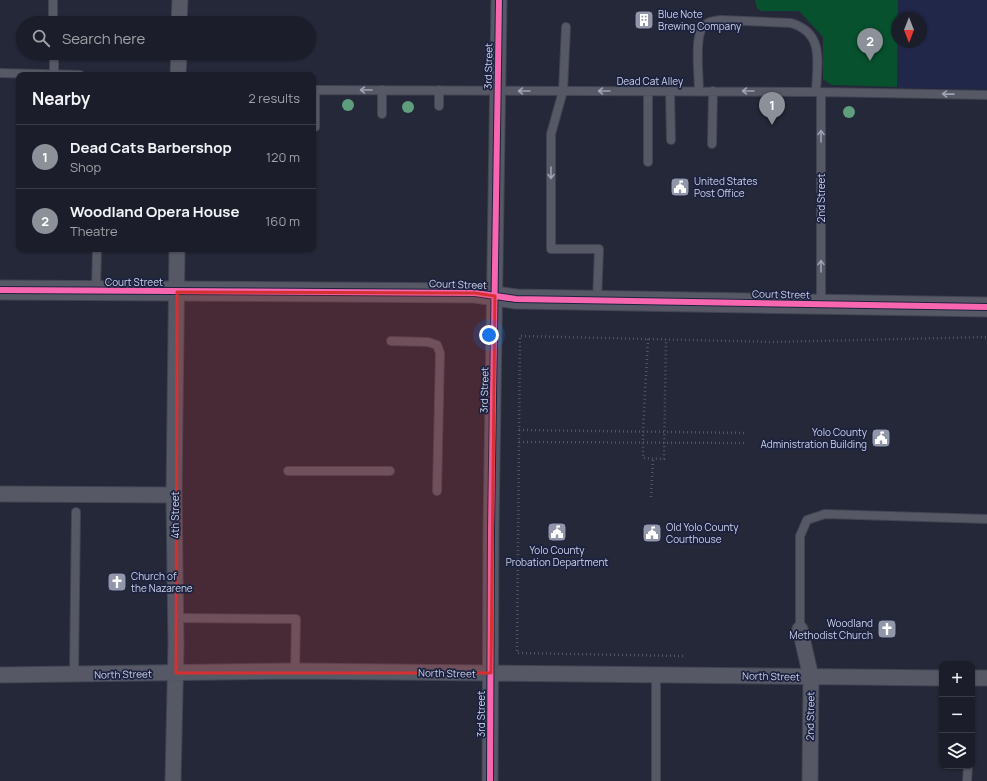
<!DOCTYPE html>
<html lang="en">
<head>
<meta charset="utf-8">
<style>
	:root { --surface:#1b1e2a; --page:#242732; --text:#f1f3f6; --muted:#a0a2a8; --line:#393c47; --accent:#8c9099 }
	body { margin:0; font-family:Manrope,sans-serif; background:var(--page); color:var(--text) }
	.controls { position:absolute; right:12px; bottom:12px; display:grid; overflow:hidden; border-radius:8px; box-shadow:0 1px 3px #0004 }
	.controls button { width:36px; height:36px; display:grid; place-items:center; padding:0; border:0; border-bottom:1px solid var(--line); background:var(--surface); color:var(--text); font:20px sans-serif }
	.compass { position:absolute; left:891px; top:12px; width:36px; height:36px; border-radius:50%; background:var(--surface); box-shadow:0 1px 3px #0004; rotate:180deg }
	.you { position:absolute; left:489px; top:335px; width:14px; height:14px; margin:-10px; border:3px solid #fff; border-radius:50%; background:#1a73e8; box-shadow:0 0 0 6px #1a73e833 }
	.badge { display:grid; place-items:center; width:26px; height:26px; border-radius:50%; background:var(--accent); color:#fff; font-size:13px; font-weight:700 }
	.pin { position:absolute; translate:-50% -33px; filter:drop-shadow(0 1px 2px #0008) }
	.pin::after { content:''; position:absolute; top:21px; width:14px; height:12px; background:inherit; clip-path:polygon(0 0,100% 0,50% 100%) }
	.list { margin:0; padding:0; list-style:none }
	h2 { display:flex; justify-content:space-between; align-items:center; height:52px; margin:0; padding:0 16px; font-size:17px }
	h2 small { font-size:13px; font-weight:400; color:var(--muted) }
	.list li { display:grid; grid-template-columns:26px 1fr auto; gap:12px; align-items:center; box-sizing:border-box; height:64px; padding:0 16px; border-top:1px solid var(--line) }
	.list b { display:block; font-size:15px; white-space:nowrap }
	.list p { margin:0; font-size:13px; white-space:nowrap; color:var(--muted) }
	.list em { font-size:13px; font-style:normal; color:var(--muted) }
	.icon { flex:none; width:22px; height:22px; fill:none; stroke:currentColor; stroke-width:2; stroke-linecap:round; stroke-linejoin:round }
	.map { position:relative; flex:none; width:987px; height:781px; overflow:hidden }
	.search { position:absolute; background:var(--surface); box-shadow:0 1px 3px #0004; left:16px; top:16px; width:300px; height:44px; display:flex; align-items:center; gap:10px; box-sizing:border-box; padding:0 14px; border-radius:22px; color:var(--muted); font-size:15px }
	.panel { position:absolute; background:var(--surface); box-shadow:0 1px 3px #0004; left:16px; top:72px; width:300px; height:180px; border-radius:8px }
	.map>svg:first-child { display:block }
	.built { fill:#212749 }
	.green { fill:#08512e }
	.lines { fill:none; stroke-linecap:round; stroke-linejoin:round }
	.service-casing { stroke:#414452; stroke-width:10 }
	.minor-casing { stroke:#414452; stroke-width:17 }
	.tertiary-casing { stroke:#414452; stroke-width:21 }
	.path { stroke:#535662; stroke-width:2.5; stroke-dasharray:1 3; stroke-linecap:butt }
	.service { stroke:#565866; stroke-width:8 }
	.minor { stroke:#565866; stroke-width:15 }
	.tertiary { stroke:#565866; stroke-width:19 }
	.cycleway-casing { stroke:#1c2240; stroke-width:8 }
	.cycleway { stroke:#f766af; stroke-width:6 }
	.tree { fill:#5e9e7d }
	.oneway { stroke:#9da1b3 }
	.marked { fill:#d63032; fill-opacity:0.2; stroke:#d63032; stroke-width:3; stroke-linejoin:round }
	.labels { text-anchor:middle; stroke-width:3.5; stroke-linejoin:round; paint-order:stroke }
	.poi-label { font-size:10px; fill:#cdd2e6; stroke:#1c2240; text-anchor:start }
	.street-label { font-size:10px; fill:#cdd2e6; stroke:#1c2240 }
</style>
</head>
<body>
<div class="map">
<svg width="987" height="781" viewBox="0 0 987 781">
	<rect width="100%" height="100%" fill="#242838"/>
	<path class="built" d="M 897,0 L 987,0 L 987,89 L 897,88 L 897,42 L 921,42 L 921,18 L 897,18 Z"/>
	<path class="green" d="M 755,0 L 898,0 L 897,87 L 832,85 L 823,79 L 823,37 L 799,11 L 761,11 L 757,8 Z"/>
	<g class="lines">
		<g class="service-casing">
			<path id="service" d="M 53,0 L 53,23
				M 566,27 L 563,91 L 551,134 L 551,249 L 599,249 L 597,301
				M 54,53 L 54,75
				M 0,73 L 80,75
				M 313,90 L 821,92 L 987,95
				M 382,90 L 382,114
				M 648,91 L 648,162
				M 670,91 L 671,140
				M 699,91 C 699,76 694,37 703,27 C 708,21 714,21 720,20 L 791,23 C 825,33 817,63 816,92
				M 821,92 L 821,304
				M 439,106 L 439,90
				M 313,127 L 315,127 L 315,90
				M 712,144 L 713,91
				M 96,290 L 97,249
				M 391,341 L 428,342 L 437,345 L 440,353 L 437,491
				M 288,471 L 390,471
				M 176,618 L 296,619 L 295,671
				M 800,629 L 800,536 L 807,520 L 825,514 L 987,519
				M 74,674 L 76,512
				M 656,781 L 656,675
				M 967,781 L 968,766"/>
		</g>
		<g class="minor-casing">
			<path id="minor" d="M 179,23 L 180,0
				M 178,75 L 179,53
				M 0,494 L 174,495
				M 800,629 L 811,677 L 810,781
				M 0,675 L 295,671 L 942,678
				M 972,678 L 987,678
				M 173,781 L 176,645 L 174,495 L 177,249
				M 490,781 L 491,530 L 499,0"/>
		</g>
		<g class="tertiary-casing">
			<path id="tertiary" d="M 0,290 L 475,293 L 516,299 L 987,307"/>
		</g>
		<path class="path" d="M 648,339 L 643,430 L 643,458 L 664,459 L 666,339
			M 519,430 L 747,433
			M 519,442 L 747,443
			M 651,497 L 653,459
			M 683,656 L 517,653 L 520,336 L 774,342 L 987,337"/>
		<use href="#service" class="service"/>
		<use href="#minor" class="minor"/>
		<use href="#tertiary" class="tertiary"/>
		<g class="cycleway-casing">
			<path id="cycleway" d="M 0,290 L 475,293 L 516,299 L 987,307
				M 490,781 L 491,530 L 499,0"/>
		</g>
		<use href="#cycleway" class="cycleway"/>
	</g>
	<g class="tree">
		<circle cx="348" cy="105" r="6"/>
		<circle cx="408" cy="107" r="6"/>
		<circle cx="849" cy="112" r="6"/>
	</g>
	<defs><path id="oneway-shaft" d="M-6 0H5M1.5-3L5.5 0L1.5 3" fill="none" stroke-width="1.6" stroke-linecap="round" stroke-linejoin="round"/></defs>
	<g class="oneway">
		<use href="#oneway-shaft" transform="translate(366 90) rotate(-180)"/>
		<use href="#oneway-shaft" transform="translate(524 91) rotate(-180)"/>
		<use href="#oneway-shaft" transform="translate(604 91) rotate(-180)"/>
		<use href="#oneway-shaft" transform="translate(748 91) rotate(-180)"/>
		<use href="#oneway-shaft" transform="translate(948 94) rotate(-179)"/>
		<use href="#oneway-shaft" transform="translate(821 136) rotate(-90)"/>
		<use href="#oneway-shaft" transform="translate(551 173) rotate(90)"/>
		<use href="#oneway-shaft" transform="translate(821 266) rotate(-90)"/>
	</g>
	<path class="marked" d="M 177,292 L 475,293 L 495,296 L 491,673 L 176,673 Z"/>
	<defs>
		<g id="building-square" transform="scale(1)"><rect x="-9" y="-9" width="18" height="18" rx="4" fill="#9296a9" stroke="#1c2240"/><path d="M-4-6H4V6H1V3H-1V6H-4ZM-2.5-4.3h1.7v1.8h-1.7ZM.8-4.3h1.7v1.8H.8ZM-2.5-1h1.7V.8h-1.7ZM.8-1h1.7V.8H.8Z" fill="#fff"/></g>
		<g id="civic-square" transform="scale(1)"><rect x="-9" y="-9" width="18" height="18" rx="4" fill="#9296a9" stroke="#1c2240"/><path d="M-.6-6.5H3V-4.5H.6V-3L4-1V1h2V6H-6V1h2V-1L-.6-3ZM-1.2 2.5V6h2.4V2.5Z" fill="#fff"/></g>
		<g id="church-square" transform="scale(1)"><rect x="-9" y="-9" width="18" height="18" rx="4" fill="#9296a9" stroke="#1c2240"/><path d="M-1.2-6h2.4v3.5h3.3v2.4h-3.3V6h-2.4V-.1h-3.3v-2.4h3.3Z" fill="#fff"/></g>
	</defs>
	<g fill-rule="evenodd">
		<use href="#building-square" x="644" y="20"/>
		<use href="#civic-square" x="680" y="187"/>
		<use href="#civic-square" x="881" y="438"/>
		<use href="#civic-square" x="557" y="532"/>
		<use href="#civic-square" x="652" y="533"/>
		<use href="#church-square" x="117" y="582"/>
		<use href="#church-square" x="887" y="629"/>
	</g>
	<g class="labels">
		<g class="poi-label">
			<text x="658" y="18">Blue Note<tspan x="658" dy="12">Brewing Company</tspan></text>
			<text x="694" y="185">United States<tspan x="694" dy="12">Post Office</tspan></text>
			<text x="867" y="436" text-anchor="end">Yolo County<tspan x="867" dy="12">Administration Building</tspan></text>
			<text x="666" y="531">Old Yolo County<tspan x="666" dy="12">Courthouse</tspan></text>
			<text x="557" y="554" text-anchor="middle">Yolo County<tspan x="557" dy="12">Probation Department</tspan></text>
			<text x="131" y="580">Church of<tspan x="131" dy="12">the Nazarene</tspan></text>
			<text x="873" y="627" text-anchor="end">Woodland<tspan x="873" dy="12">Methodist Church</tspan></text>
		</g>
		<g class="street-label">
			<text transform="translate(488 66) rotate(-89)" y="4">3rd Street</text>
			<text x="650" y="85">Dead Cat Alley</text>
			<text transform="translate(821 198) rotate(-90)" y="4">2nd Street</text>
			<text x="134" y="286">Court Street</text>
			<text transform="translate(458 284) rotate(2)" y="4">Court Street</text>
			<text transform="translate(781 294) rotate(1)" y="4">Court Street</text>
			<text transform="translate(484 390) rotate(-89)" y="4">3rd Street</text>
			<text transform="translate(175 515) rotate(-90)" y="4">4th Street</text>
			<text transform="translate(447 673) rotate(1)" y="4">North Street</text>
			<text transform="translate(123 674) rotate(-1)" y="4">North Street</text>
			<text transform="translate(771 676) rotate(1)" y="4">North Street</text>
			<text transform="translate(481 714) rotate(-90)" y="4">3rd Street</text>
			<text transform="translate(810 716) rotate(-89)" y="4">2nd Street</text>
		</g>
	</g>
</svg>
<div class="controls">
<button>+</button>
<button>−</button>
<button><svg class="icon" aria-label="layers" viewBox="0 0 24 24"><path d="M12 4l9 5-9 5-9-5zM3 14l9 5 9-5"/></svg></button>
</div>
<svg class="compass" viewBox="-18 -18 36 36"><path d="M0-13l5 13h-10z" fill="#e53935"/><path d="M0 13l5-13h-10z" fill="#a0a2a8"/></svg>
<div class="you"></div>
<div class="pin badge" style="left:772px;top:125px">1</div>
<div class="pin badge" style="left:870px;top:61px">2</div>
<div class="search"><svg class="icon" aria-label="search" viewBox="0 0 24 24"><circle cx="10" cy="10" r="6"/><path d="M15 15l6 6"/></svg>Search here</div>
<section class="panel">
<h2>Nearby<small>2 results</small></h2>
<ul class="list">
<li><span class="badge">1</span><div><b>Dead Cats Barbershop</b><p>Shop</p></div><em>120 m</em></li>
<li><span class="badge">2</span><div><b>Woodland Opera House</b><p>Theatre</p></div><em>160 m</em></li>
</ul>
</section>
</div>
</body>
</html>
